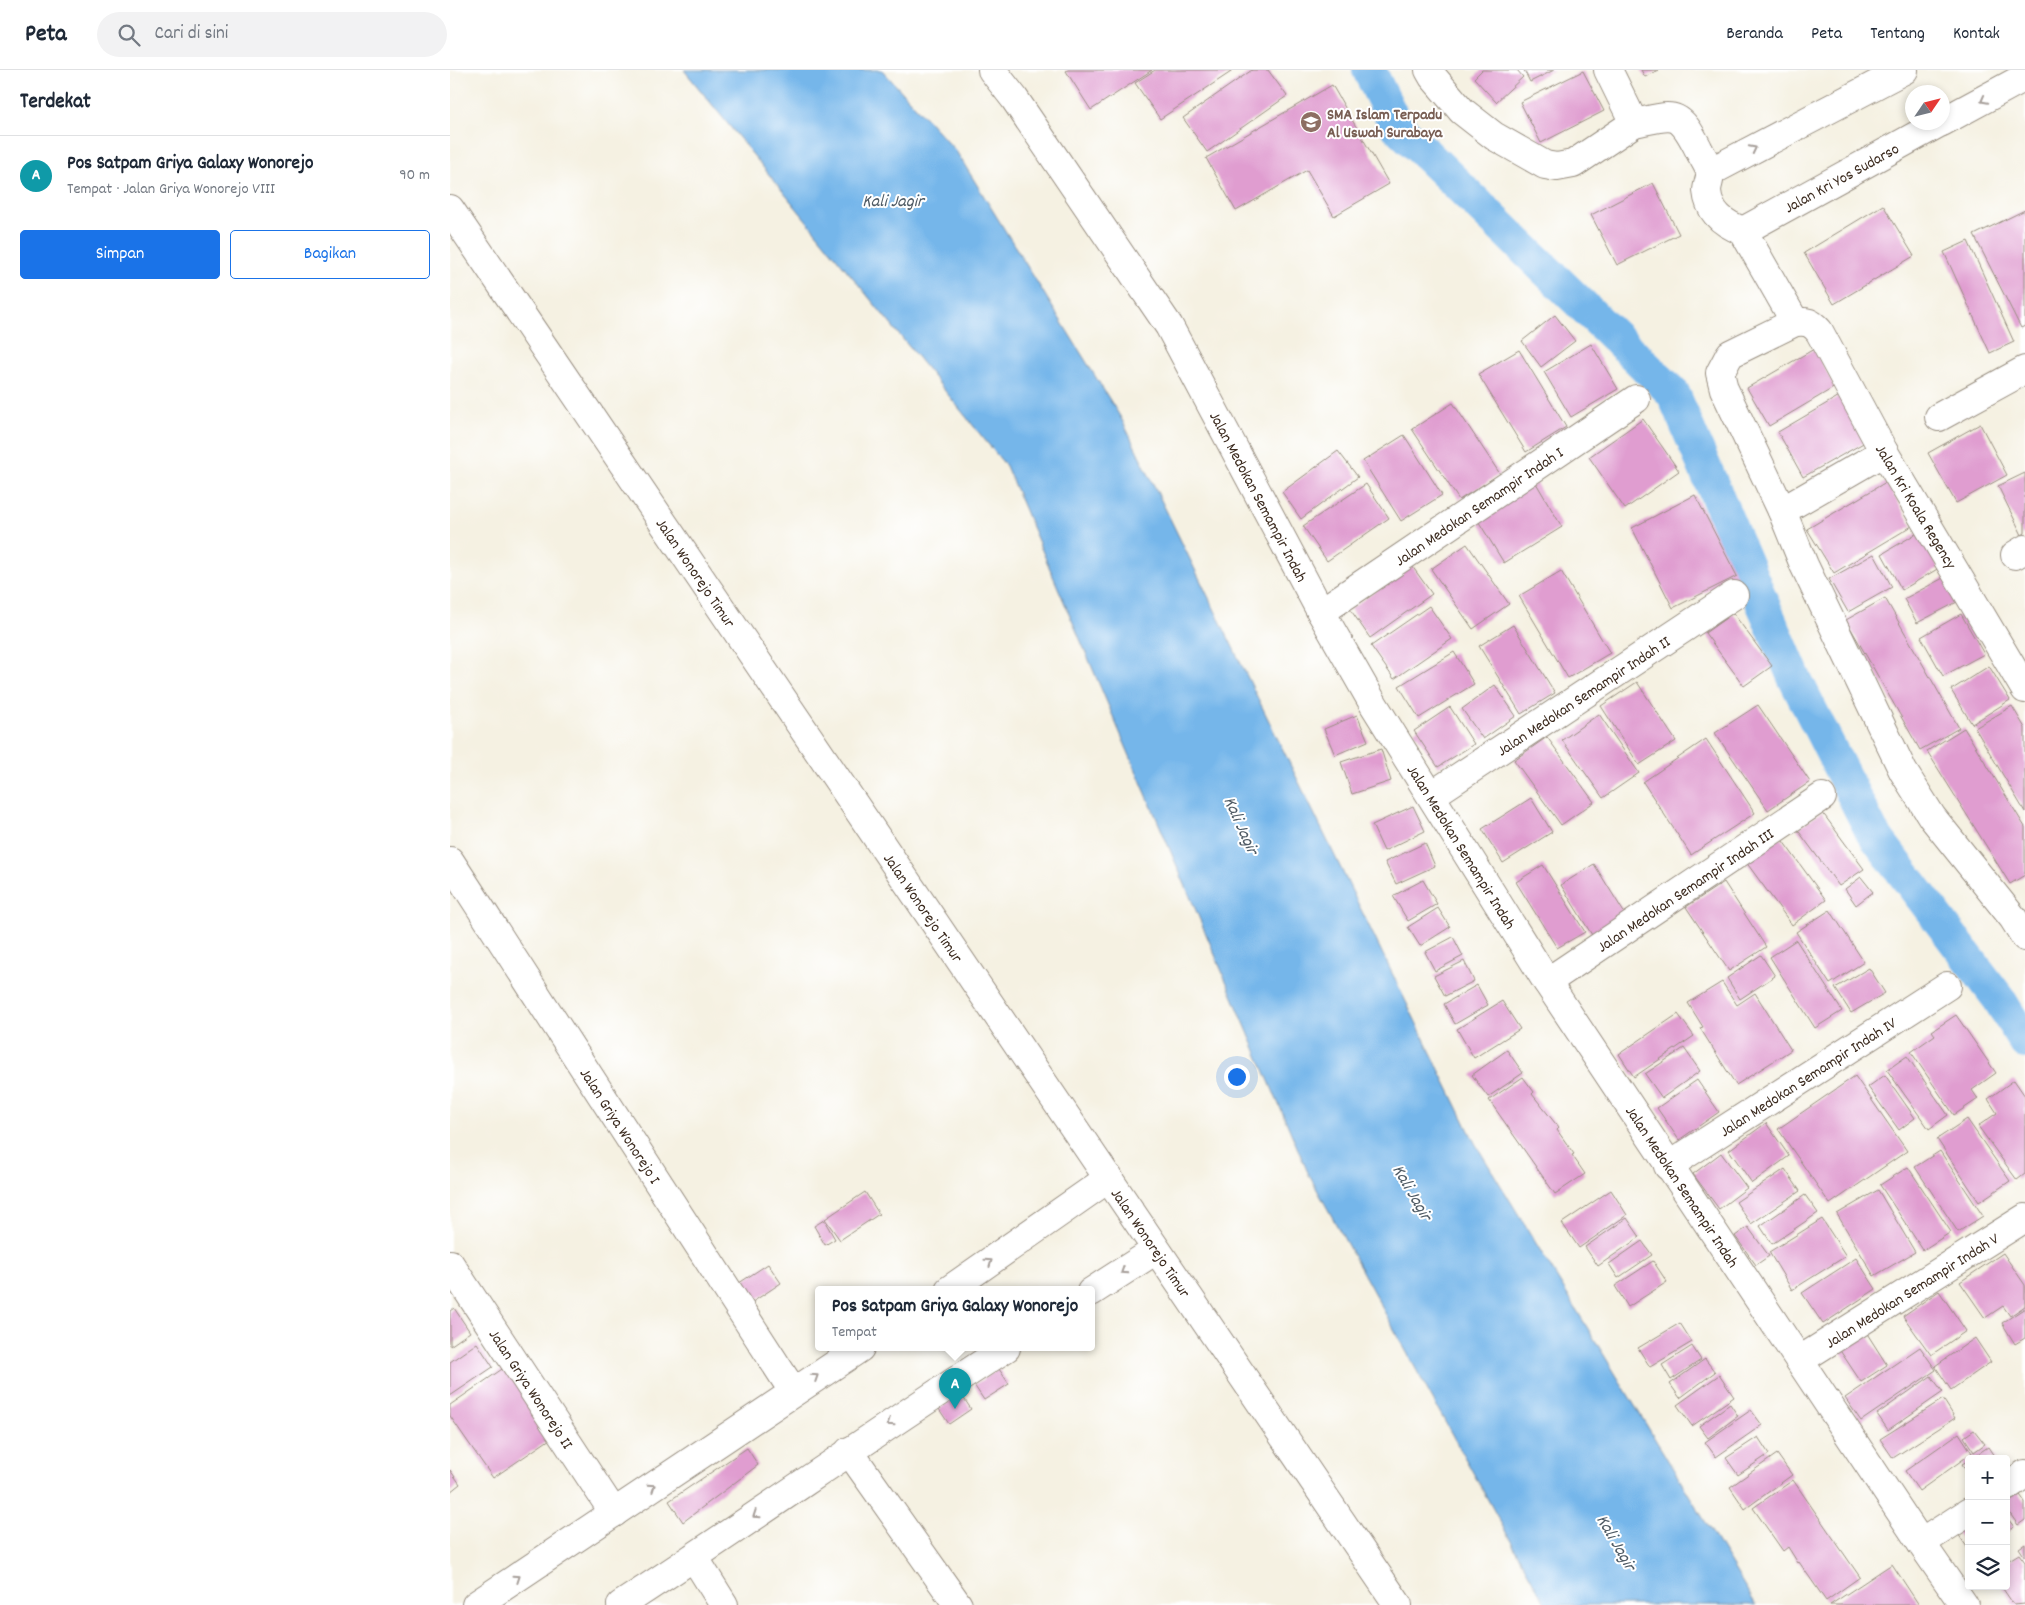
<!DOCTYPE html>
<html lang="id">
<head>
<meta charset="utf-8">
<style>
	:root { --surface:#fff; --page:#f2f2f3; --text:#1f2937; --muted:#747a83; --line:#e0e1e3; --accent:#1a73e8 }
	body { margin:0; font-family:Dekko,sans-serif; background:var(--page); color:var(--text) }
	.controls { position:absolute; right:15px; bottom:15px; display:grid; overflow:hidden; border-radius:5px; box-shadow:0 2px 8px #0003 }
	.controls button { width:45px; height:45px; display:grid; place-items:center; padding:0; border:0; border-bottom:1px solid var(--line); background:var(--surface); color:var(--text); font:25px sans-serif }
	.compass { position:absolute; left:1455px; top:15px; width:45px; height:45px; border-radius:50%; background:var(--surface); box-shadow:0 2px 8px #0003; rotate:55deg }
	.you { position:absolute; left:786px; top:1006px; width:18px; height:18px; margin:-12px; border:4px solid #fff; border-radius:50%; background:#1a73e8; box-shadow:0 0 0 8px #1a73e833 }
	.badge { display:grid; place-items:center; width:32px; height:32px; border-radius:50%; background:var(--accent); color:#fff; font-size:16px; font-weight:700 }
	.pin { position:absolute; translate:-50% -41px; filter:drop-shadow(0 1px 2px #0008) }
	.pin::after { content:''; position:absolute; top:26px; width:18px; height:15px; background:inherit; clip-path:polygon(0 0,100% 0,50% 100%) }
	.popup { position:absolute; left:365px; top:1216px; width:280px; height:65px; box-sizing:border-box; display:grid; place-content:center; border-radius:5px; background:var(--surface); filter:drop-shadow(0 1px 4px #0005); font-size:16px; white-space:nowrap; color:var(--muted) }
	.popup b { font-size:19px; color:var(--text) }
	.popup::after { content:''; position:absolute; left:50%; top:100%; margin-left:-10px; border:10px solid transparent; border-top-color:var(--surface) }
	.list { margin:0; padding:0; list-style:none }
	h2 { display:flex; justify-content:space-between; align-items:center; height:65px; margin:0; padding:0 20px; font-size:21px }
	h2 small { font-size:16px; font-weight:400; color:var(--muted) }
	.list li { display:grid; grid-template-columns:32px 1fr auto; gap:15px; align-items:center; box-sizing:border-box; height:80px; padding:0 20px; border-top:1px solid var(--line) }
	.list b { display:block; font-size:19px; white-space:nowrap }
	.list p { margin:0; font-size:16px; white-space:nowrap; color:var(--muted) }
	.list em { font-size:16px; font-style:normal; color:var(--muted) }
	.actions { display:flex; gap:10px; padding:15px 20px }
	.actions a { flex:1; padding:11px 0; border:1px solid var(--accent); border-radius:5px; text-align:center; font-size:18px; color:var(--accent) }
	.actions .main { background:var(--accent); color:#fff }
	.icon { flex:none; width:28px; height:28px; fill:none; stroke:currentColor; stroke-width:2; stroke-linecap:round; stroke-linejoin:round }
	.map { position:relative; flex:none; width:1575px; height:1535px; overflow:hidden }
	header { display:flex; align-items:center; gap:30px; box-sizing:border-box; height:70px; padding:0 25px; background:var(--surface); border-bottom:1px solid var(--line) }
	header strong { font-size:24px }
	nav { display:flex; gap:28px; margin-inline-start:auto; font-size:18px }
	.search { width:350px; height:45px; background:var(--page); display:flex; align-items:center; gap:12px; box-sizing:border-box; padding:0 18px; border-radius:28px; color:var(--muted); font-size:19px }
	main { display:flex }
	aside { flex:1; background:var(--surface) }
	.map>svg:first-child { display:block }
	.water { fill:#75b6ea; stroke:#587084 }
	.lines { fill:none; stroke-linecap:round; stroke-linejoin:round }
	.canal { stroke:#75b6ea; stroke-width:34 }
	.building { fill:#e09dd0 }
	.minor-casing { stroke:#988e80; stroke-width:30 }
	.tertiary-casing { stroke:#988e80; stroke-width:30 }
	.minor { stroke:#fff; stroke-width:28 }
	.tertiary { stroke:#fff; stroke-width:28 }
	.oneway { stroke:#a79f9a }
	.labels { text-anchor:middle; stroke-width:4; stroke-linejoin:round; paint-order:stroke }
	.education-label { font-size:16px; font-weight:bold; fill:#785e54; stroke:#fff; text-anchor:start }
	.street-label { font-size:16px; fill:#3b2a1e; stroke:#fff }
	.water-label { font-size:18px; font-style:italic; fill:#4f5b65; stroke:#fff }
</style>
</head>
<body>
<header>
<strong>Peta</strong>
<div class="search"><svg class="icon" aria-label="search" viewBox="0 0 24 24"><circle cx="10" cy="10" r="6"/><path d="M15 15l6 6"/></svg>Cari di sini</div>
<nav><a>Beranda</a><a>Peta</a><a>Tentang</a><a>Kontak</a></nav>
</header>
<main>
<aside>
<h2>Terdekat<small></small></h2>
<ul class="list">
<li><span class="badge" style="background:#0f9aa8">A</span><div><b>Pos Satpam Griya Galaxy Wonorejo</b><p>Tempat · Jalan Griya Wonorejo VIII</p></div><em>90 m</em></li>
</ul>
<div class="actions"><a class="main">Simpan</a><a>Bagikan</a></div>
</aside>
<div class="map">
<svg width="1575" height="1535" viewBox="0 0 1575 1535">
	<rect width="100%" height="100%" fill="#fff"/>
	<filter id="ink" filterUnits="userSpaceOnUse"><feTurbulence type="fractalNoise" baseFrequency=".02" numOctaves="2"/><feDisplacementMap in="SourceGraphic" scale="10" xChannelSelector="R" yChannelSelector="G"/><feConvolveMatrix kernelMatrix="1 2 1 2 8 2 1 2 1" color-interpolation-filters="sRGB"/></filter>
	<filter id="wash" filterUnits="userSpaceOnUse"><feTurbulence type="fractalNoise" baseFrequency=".0096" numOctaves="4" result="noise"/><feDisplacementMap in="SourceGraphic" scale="20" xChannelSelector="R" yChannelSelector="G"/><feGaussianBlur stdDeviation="1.12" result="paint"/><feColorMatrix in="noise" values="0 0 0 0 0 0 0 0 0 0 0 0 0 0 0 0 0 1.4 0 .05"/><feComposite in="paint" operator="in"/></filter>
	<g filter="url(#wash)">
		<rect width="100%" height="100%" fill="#f5f1e2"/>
		<path class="water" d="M 234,0 L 432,0 L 506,81 L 671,348 L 1025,1073 L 1306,1535 L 1096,1535 L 859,1105 L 556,396 Z"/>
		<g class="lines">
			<path class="canal" d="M 919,0 L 946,55 L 1223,323 L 1344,607 L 1422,762 L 1549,929 L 1575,972"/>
		</g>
		<g id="blocks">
			<path class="building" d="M 618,0 L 702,0 L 641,40 L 616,1 Z
				M 705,0 L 780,0 L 781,2 L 710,49 L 685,13 Z
				M 802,0 L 818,0 L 837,26 L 757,82 L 733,48 Z
				M 1032,0 L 1067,0 L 1073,7 L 1046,32 L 1024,8 Z
				M 1074,0 L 1104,0 L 1080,12 Z
				M 1191,0 L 1209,0 L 1195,7 Z
				M 1133,1 L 1154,41 L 1091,73 L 1070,32 Z
				M 882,15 L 939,114 L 884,146 L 857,100 L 786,141 L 756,88 Z
				M 1203,113 L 1229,164 L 1167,195 L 1141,145 Z
				M 1433,135 L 1464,186 L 1384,234 L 1354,183 Z
				M 1575,140 L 1575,256 L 1571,258 L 1524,165 Z
				M 1518,171 L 1564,272 L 1540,283 L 1494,182 Z
				M 1105,245 L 1125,271 L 1091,297 L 1072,271 Z
				M 1141,274 L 1168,319 L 1121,347 L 1094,302 Z
				M 1364,279 L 1385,317 L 1319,356 L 1297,318 Z
				M 1069,280 L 1116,357 L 1076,382 L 1028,304 Z
				M 1391,325 L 1417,371 L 1353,407 L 1328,362 Z
				M 1003,333 L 1050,404 L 1009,430 L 962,359 Z
				M 1193,349 L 1229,401 L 1175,439 L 1139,387 Z
				M 1530,354 L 1557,405 L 1506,433 L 1478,383 Z
				M 954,365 L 992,425 L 951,451 L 913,391 Z
				M 888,381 L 908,407 L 851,449 L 832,422 Z
				M 1575,403 L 1575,463 L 1572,465 L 1548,416 Z
				M 1436,412 L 1462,456 L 1384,503 L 1357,459 Z
				M 1086,413 L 1112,457 L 1054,493 L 1027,449 Z
				M 916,414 L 939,448 L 877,491 L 853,456 Z
				M 1245,425 L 1287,506 L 1223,538 L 1182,458 Z
				M 1469,462 L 1489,498 L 1452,520 L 1432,484 Z
				M 1017,474 L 1059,534 L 1023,559 L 981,499 Z
				M 1424,484 L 1442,517 L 1398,542 L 1379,509 Z
				M 962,496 L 982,524 L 920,568 L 900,539 Z
				M 1111,501 L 1160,583 L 1118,608 L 1069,526 Z
				M 1495,507 L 1507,532 L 1467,553 L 1454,529 Z
				M 1435,528 L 1509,658 L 1470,680 L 1396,550 Z
				M 979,536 L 1002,569 L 944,609 L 921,576 Z
				M 1283,543 L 1322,596 L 1294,616 L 1255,563 Z
				M 1511,544 L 1534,584 L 1493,606 L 1471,567 Z
				M 1063,555 L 1105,623 L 1071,644 L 1029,576 Z
				M 1004,582 L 1024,614 L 969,648 L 949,616 Z
				M 1539,596 L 1560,630 L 1522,654 L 1501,620 Z
				M 1187,612 L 1226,671 L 1189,695 L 1151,636 Z
				M 1045,615 L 1066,646 L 1033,669 L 1012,639 Z
				M 1308,635 L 1360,712 L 1318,740 L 1265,663 Z
				M 1562,636 L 1575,658 L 1575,742 L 1525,658 Z
				M 1000,637 L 1024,674 L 988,697 L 964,661 Z
				M 1149,644 L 1189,703 L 1153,728 L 1112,670 Z
				M 907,645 L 918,671 L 885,685 L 874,659 Z
				M 1514,658 L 1575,757 L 1575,805 L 1560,814 L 1477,681 Z
				M 1097,667 L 1144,732 L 1111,755 L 1064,690 Z
				M 1256,669 L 1305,743 L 1241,785 L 1193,712 Z
				M 931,679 L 941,711 L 902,724 L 891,692 Z
				M 1081,728 L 1102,762 L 1053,793 L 1032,759 Z
				M 963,736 L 975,761 L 934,781 L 922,755 Z
				M 1372,742 L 1414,799 L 1389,816 L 1347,759 Z
				M 1330,767 L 1376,830 L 1342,855 L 1296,792 Z
				M 975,773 L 985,796 L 946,814 L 935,792 Z
				M 1144,794 L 1175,844 L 1142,865 L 1111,815 Z
				M 1093,795 L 1135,862 L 1107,878 L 1066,812 Z
				M 1411,807 L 1423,822 L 1406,835 L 1395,819 Z
				M 973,810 L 987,834 L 958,851 L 943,826 Z
				M 1274,812 L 1316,877 L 1279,901 L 1236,837 Z
				M 988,838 L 1000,857 L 970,876 L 958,857 Z
				M 1380,840 L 1414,892 L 1380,914 L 1346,862 Z
				M 1003,867 L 1013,886 L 985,901 L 975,882 Z
				M 1346,870 L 1392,941 L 1365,958 L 1320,887 Z
				M 1311,885 L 1325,906 L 1290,929 L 1277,908 Z
				M 1014,891 L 1024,911 L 995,926 L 984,906 Z
				M 1419,898 L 1435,923 L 1401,943 L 1385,918 Z
				M 1272,912 L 1287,935 L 1305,923 L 1341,980 L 1286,1015 L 1250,958 L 1253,957 L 1238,933 Z
				M 1027,915 L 1038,935 L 1005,954 L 994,934 Z
				M 1052,931 L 1070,959 L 1024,988 L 1007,959 Z
				M 1228,944 L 1244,966 L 1184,1007 L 1169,984 Z
				M 1506,945 L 1546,1003 L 1522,1020 L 1528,1029 L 1504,1045 L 1461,982 L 1485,965 L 1482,961 Z
				M 1234,978 L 1250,1001 L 1212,1028 L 1195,1004 Z
				M 1057,980 L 1073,1003 L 1038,1027 L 1022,1005 Z
				M 1457,986 L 1498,1045 L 1479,1059 L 1437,1000 Z
				M 1435,1005 L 1465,1048 L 1449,1060 L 1418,1017 Z
				M 1405,1006 L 1457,1081 L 1380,1134 L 1328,1059 Z
				M 1073,1007 L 1084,1022 L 1082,1024 L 1109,1058 L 1107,1060 L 1124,1084 L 1122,1085 L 1135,1104 L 1105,1124 L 1039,1030 Z
				M 1247,1010 L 1269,1042 L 1229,1070 L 1207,1038 Z
				M 1564,1010 L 1575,1026 L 1575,1104 L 1567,1110 L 1528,1056 L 1547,1043 L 1538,1029 Z
				M 1517,1049 L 1560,1111 L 1529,1132 L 1487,1069 Z
				M 1316,1053 L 1339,1086 L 1302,1113 L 1279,1080 Z
				M 1490,1081 L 1533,1146 L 1508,1162 L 1465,1097 Z
				M 1271,1083 L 1297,1118 L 1269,1139 L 1243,1104 Z
				M 1458,1097 L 1501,1162 L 1473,1180 L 1430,1115 Z
				M 1335,1099 L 1350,1121 L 1301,1154 L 1286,1132 Z
				M 1161,1120 L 1177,1145 L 1129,1178 L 1112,1153 Z
				M 1428,1120 L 1465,1182 L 1424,1206 L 1387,1144 Z
				M 415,1122 L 429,1144 L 390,1170 L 375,1149 Z
				M 1355,1125 L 1368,1143 L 1322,1174 L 1310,1156 Z
				M 1177,1148 L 1190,1167 L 1148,1196 L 1135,1177 Z
				M 1372,1149 L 1396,1186 L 1342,1220 L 1319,1182 Z
				M 374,1150 L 385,1169 L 375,1175 L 364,1156 Z
				M 1298,1157 L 1319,1186 L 1306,1195 L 1285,1166 Z
				M 1192,1171 L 1202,1185 L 1168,1208 L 1159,1194 Z
				M 1553,1183 L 1575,1215 L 1575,1236 L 1560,1246 L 1553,1236 L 1535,1248 L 1510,1212 Z
				M 1406,1188 L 1426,1219 L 1373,1254 L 1352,1223 Z
				M 1203,1191 L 1217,1212 L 1178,1237 L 1165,1216 Z
				M 318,1194 L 331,1213 L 292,1239 L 280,1219 Z
				M 1489,1221 L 1516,1261 L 1481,1285 L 1453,1246 Z
				M 4,1238 L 20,1262 L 0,1276 L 0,1241 Z
				M 1575,1238 L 1575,1268 L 1565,1274 L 1552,1253 Z
				M 1230,1253 L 1242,1272 L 1200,1297 L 1188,1278 Z
				M 1416,1262 L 1437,1295 L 1411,1312 L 1389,1279 Z
				M 1525,1268 L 1541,1292 L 1501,1320 L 1485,1296 Z
				M 27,1273 L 43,1297 L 0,1326 L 0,1292 Z
				M 1242,1276 L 1251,1290 L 1221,1310 L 1212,1295 Z
				M 1470,1277 L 1486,1300 L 1411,1351 L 1395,1328 Z
				M 1255,1289 L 1265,1302 L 1230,1328 L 1220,1314 Z
				M 58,1295 L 106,1365 L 43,1408 L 0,1346 L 0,1335 Z
				M 549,1299 L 559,1314 L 534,1330 L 524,1315 Z
				M 1269,1305 L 1284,1327 L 1242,1356 L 1227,1335 Z
				M 1481,1306 L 1493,1322 L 1438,1360 L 1427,1344 Z
				M 511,1324 L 521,1339 L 499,1354 L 489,1339 Z
				M 1493,1329 L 1505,1348 L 1443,1388 L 1430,1369 Z
				M 1280,1334 L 1288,1346 L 1258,1368 L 1249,1356 Z
				M 1301,1340 L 1312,1355 L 1266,1387 L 1255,1372 Z
				M 1524,1360 L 1535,1374 L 1524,1382 L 1514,1367 Z
				M 1509,1363 L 1522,1383 L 1469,1421 L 1455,1401 Z
				M 1308,1367 L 1319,1384 L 1288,1405 L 1276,1388 Z
				M 1538,1377 L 1546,1389 L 1520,1389 Z
				M 297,1378 L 308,1395 L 233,1452 L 219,1431 Z
				M 1327,1384 L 1342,1405 L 1295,1439 L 1280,1417 Z
				M 1519,1390 L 1519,1405 L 1512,1394 Z
				M 0,1400 L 10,1414 L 0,1422 Z
				M 1343,1410 L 1410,1507 L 1376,1531 L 1349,1492 L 1348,1493 L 1338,1477 L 1333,1481 L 1303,1438 Z
				M 1566,1419 L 1575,1432 L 1575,1450 L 1568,1455 L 1556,1438 L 1556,1426 Z
				M 1556,1446 L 1564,1457 L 1556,1462 Z
				M 1519,1452 L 1519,1480 L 1506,1461 Z
				M 1575,1474 L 1575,1487 L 1569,1478 Z
				M 1569,1484 L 1575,1492 L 1575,1534 L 1564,1535 L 1551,1516 L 1556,1516 L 1556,1492 Z
				M 1442,1494 L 1469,1535 L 1380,1535 Z"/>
		</g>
	</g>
	<g filter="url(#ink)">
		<use href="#blocks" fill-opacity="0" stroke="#988e80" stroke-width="1"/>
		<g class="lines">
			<g class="minor-casing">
				<g id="minor">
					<path d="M 979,0 L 983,7 L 1012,41 L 1044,66 L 1095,95 L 1107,97 L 1123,94 L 1184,53"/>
					<path d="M 1158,0 L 1184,53 C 1224,45 1228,39 1248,78 C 1251,85 1258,94 1260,102 C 1261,108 1257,115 1257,121 C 1259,143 1274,154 1293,161 L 1345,252"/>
					<path d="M 1492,52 L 1575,7"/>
					<path d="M 1260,102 L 1454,0"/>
					<path id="s1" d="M 0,139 L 948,1535"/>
					<path id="s2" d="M 1293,161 L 1491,52"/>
					<path d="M 1489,347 L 1575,300"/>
					<path d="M 1332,441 L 1434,382"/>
					<path d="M 1565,485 L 1575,479"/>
					<path id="s3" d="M 871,542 L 1186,329"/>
					<path d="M 1575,619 L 1434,382 L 1369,261 C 1361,252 1357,251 1345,252 L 1280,284 L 1270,303 L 1274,319 L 1332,441 L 1354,495 L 1453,701 L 1482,747 L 1563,848 L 1575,867"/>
					<path id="s4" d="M 982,725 L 1284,525"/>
					<path id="s5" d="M 0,791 L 343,1321"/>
					<path id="s6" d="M 1097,912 L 1372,727"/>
					<path id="s7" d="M 1218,1096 L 1497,916"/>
					<path id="s8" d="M 0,1194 L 164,1443"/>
					<path d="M 499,1220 L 659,1108"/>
					<path d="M 641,1222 L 706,1180"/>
					<path id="s9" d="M 1350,1290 L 1575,1148"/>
					<path d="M 399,1381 L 508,1535"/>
					<path d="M 1556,1417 L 1575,1404"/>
					<path d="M 1471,1473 L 1519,1442"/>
					<path d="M 244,1487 L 274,1535"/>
					<path d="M 26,1535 L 410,1278"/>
					<path d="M 171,1535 C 300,1451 426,1362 556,1278"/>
				</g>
			</g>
			<g class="tertiary-casing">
				<g id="tertiary">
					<path id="s10" d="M 542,0 L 564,28 L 719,256 L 871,542 L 924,635 L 1097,912 L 1471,1473 L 1514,1535"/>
				</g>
			</g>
			<use href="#minor" class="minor"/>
			<use href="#tertiary" class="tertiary"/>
		</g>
		<defs><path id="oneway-chevron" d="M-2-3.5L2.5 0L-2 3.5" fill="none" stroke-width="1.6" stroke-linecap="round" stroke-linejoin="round" transform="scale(1.25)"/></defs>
		<g class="oneway">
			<use href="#oneway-chevron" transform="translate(1534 30) rotate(152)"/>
			<use href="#oneway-chevron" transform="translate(1303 79) rotate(-27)"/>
			<use href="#oneway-chevron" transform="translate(539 1192) rotate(-35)"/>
			<use href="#oneway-chevron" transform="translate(674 1201) rotate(147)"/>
			<use href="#oneway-chevron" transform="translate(365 1307) rotate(-33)"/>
			<use href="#oneway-chevron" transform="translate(440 1353) rotate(146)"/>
			<use href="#oneway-chevron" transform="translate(202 1417) rotate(-34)"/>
			<use href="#oneway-chevron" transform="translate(306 1445) rotate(146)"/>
			<use href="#oneway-chevron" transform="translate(67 1508) rotate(-34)"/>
		</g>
	</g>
	<defs>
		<g id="school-disc" transform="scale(1.125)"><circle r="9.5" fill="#8d6e63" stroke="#fff"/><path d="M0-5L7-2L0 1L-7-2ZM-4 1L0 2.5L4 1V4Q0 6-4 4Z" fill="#fff"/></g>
	</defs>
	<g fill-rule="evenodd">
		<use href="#school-disc" x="861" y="52"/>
	</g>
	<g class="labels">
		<g class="education-label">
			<text x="877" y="49">SMA Islam Terpadu<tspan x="877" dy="18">Al Uswah Surabaya</tspan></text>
		</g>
		<g class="street-label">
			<text dy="6" stroke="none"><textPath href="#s2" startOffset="112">Jalan Kri Yos Sudarso</textPath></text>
			<text dy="6" stroke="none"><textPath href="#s10" startOffset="504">Jalan Medokan Semampir Indah</textPath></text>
			<text dy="6" stroke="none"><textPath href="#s3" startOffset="190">Jalan Medokan Semampir Indah I</textPath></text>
			<text transform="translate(1467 436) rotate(59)" y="6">Jalan Kri Koala Regency</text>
			<text dy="6" stroke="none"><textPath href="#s1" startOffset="439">Jalan Wonorejo Timur</textPath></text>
			<text dy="6" stroke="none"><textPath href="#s4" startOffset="181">Jalan Medokan Semampir Indah II</textPath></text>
			<text dy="6" stroke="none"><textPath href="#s10" startOffset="909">Jalan Medokan Semampir Indah</textPath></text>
			<text dy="6" stroke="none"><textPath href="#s6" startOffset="166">Jalan Medokan Semampir Indah III</textPath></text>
			<text dy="6" stroke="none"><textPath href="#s1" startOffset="844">Jalan Wonorejo Timur</textPath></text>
			<text dy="6" stroke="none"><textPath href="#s7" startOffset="166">Jalan Medokan Semampir Indah IV</textPath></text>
			<text dy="6" stroke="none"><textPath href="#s5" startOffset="315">Jalan Griya Wonorejo I</textPath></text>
			<text dy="6" stroke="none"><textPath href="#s10" startOffset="1314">Jalan Medokan Semampir Indah</textPath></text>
			<text dy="6" stroke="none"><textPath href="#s1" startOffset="1249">Jalan Wonorejo Timur</textPath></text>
			<text dy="6" stroke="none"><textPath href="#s9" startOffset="132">Jalan Medokan Semampir Indah V</textPath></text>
			<text dy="6" stroke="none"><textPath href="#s8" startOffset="149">Jalan Griya Wonorejo II</textPath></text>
		</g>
		<g class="water-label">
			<text x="443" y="136">Kali Jagir</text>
			<text transform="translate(792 755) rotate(66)" y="6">Kali Jagir</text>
			<text transform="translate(963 1122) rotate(60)" y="6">Kali Jagir</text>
			<text transform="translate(1167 1472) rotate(60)" y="6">Kali Jagir</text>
		</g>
	</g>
</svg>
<div class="controls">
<button>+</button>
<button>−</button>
<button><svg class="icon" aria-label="layers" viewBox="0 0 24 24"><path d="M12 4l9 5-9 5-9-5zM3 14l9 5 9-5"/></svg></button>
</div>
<svg class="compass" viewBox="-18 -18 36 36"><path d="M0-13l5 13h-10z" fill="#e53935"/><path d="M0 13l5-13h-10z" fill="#747a83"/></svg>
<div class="you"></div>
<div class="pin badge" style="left:505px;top:1339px;background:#0f9aa8">A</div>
<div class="popup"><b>Pos Satpam Griya Galaxy Wonorejo</b>Tempat</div>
</div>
</main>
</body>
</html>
